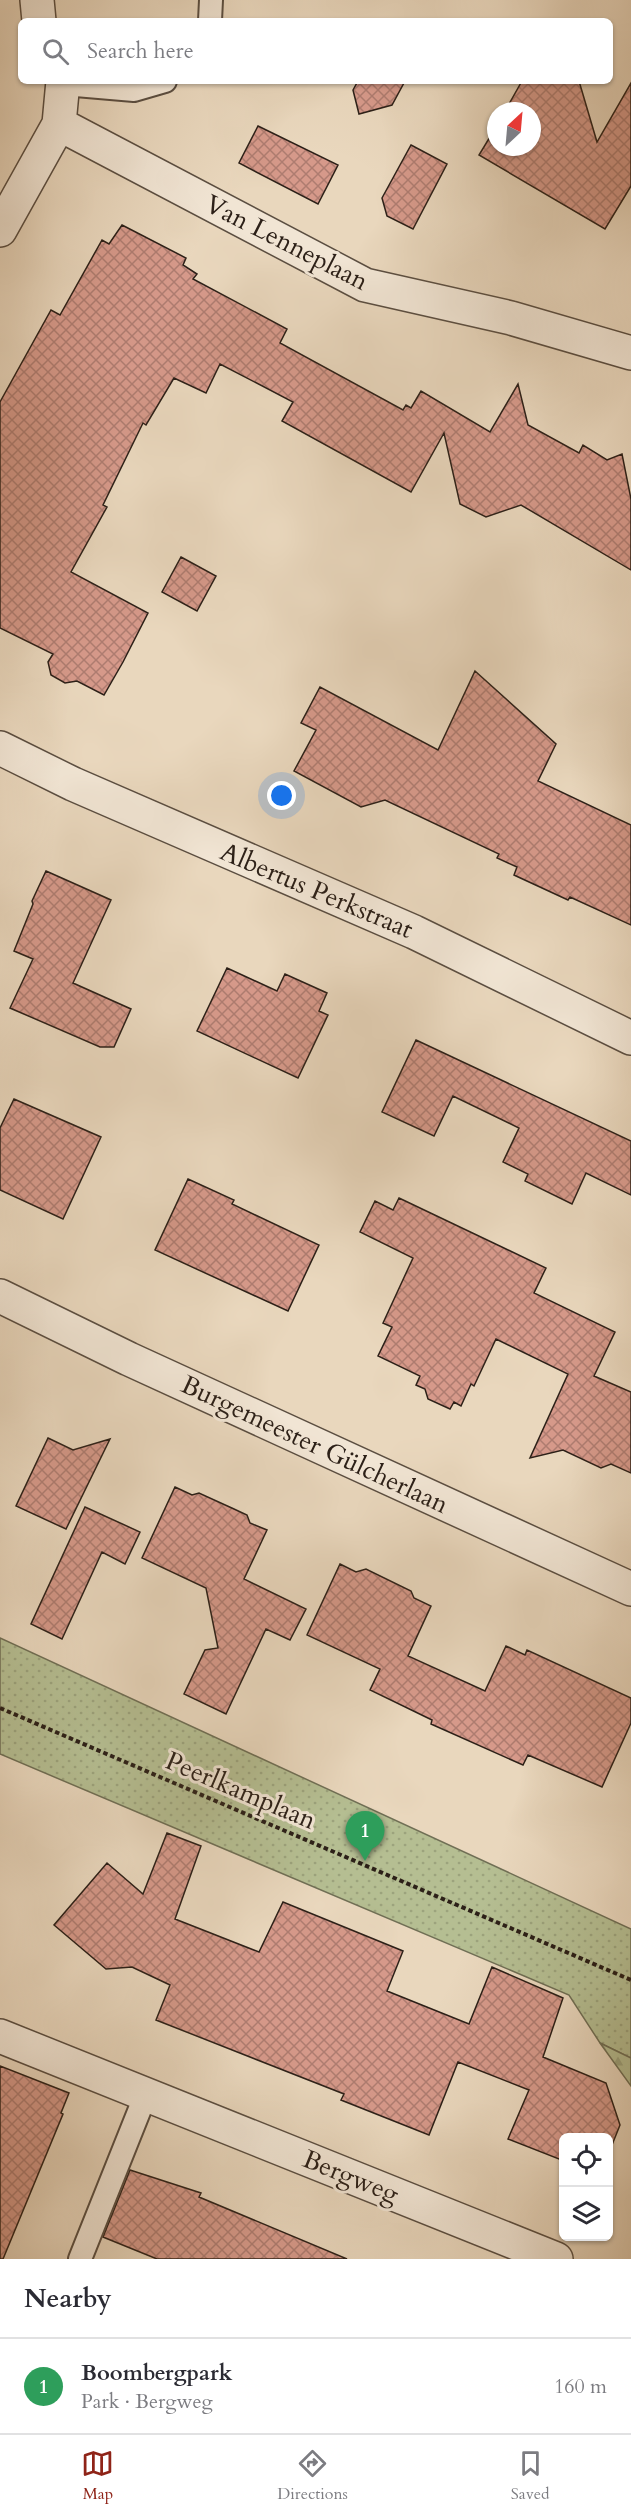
<!DOCTYPE html>
<html lang="en">
<head>
<meta charset="utf-8">
<style>
	:root { --surface:#fff; --page:#f7f7f7; --text:#2b2b33; --muted:#7c7c81; --line:#e1e1e2; --accent:#8f2418 }
	body { margin:0; font-family:Cardo,serif; background:var(--page); color:var(--text) }
	.controls { position:absolute; right:18px; bottom:18px; display:grid; overflow:hidden; border-radius:9px; box-shadow:0 2px 4px #0004 }
	.controls button { width:54px; height:54px; display:grid; place-items:center; padding:0; border:0; border-bottom:2px solid var(--line); background:var(--surface); color:var(--text); font:30px sans-serif }
	.compass { position:absolute; left:487px; top:102px; width:54px; height:54px; border-radius:50%; background:var(--surface); box-shadow:0 2px 4px #0004; rotate:26deg }
	.you { position:absolute; left:282px; top:796px; width:21px; height:21px; margin:-15px; border:4px solid #fff; border-radius:50%; background:#1a73e8; box-shadow:0 0 0 9px #1a73e833 }
	.badge { display:grid; place-items:center; width:39px; height:39px; border-radius:50%; background:var(--accent); color:#fff; font-size:20px; font-weight:700 }
	.pin { position:absolute; translate:-50% -50px; filter:drop-shadow(0 2px 3px #0008) }
	.pin::after { content:''; position:absolute; top:32px; width:21px; height:18px; background:inherit; clip-path:polygon(0 0,100% 0,50% 100%) }
	.list { margin:0; padding:0; list-style:none }
	h2 { display:flex; justify-content:space-between; align-items:center; height:78px; margin:0; padding:0 24px; font-size:26px }
	h2 small { font-size:20px; font-weight:400; color:var(--muted) }
	.list li { display:grid; grid-template-columns:39px 1fr auto; gap:18px; align-items:center; box-sizing:border-box; height:96px; padding:0 24px; border-top:2px solid var(--line) }
	.list b { display:block; font-size:22px; white-space:nowrap }
	.list p { margin:0; font-size:20px; white-space:nowrap; color:var(--muted) }
	.list em { font-size:20px; font-style:normal; color:var(--muted) }
	.icon { flex:none; width:33px; height:33px; fill:none; stroke:currentColor; stroke-width:2; stroke-linecap:round; stroke-linejoin:round }
	.map { position:relative; flex:none; width:631px; height:2259px; overflow:hidden }
	.search { position:absolute; background:var(--surface); box-shadow:0 2px 4px #0004; left:18px; right:18px; top:18px; height:66px; display:flex; align-items:center; gap:15px; box-sizing:border-box; padding:0 21px; border-radius:9px; color:var(--muted); font-size:22px }
	.sheet { height:174px; background:var(--surface) }
	nav { display:flex; justify-content:space-around; align-items:center; box-sizing:border-box; height:84px; border-top:2px solid var(--line); background:var(--surface); font-size:16px; color:var(--muted) }
	nav a { display:grid; justify-items:center; gap:3px }
	nav .on { color:var(--accent) }
	.map>svg:first-child { display:block }
	.green { fill:url(#green-dots); stroke:#706f55; stroke-width:1.5 }
	.forest { fill:url(#forest-firs); stroke:#706f55; stroke-width:1.5 }
	.building { fill:url(#building-cross-hatch); stroke:#2c2018; stroke-width:1.5 }
	.lines { fill:none; stroke-linecap:round; stroke-linejoin:round }
	.service-casing { stroke:#5b4e41; stroke-width:26 }
	.minor-casing { stroke:#5b4e41; stroke-width:36 }
	.path { stroke:#2c2018; stroke-width:4; stroke-dasharray:4.5 3; stroke-linecap:butt }
	.service { stroke:#f1e5d4; stroke-width:22 }
	.minor { stroke:#f1e5d4; stroke-width:33 }
	.labels { text-anchor:middle; stroke-width:6; stroke-linejoin:round; paint-order:stroke }
	.street-label { font-size:26px; fill:#2c2018; stroke:#f1e5d4 }
</style>
</head>
<body>
<div class="map">
<svg width="631" height="2259" viewBox="0 0 631 2259">
	<defs>
		<pattern id="green-dots" width="8" height="8" patternUnits="userSpaceOnUse" patternTransform="scale(1.5)"><rect width="8" height="8" fill="#b5be92"/><path d="M2 2h.1M6 6h.1" fill="none" stroke="#9ca37d" stroke-width="1.8" stroke-linecap="round"/></pattern>
		<pattern id="forest-firs" width="22" height="20" patternUnits="userSpaceOnUse" patternTransform="scale(1.5)"><rect width="22" height="20" fill="#b5be92"/><path d="M5 1l3.5 6h-7zM16 11l3.5 6h-7z" fill="#9ca37d"/></pattern>
		<pattern id="building-cross-hatch" width="8" height="8" patternUnits="userSpaceOnUse" patternTransform="scale(1.5)"><rect width="8" height="8" fill="#d6998a"/><path d="M0 0l8 8M0 8l8-8" fill="none" stroke="#ae7c70"/></pattern>
	</defs>
	<rect width="100%" height="100%" fill="#e9d7bd"/>
	<filter id="stains"><feTurbulence type="fractalNoise" baseFrequency=".00333" numOctaves="4"/><feColorMatrix values="0 0 0 0 .2 0 0 0 0 .09 0 0 0 0 .02 0 0 0 .5 -.17"/></filter>
	<radialGradient id="worn" r=".72"><stop offset=".6" stop-color="#630" stop-opacity="0"/><stop offset="1" stop-color="#630" stop-opacity=".3"/></radialGradient>
	<path class="green" d="M 0,1638 L 631,1929 L 631,2058 L 600,2043 L 569,1995 L 0,1754 Z"/>
	<path class="forest" d="M 600,2043 L 631,2058 L 631,2086 Z"/>
	<path class="building" d="M 358,81 L 405,81 L 392,105 L 359,114 L 353,90 Z
		M 522,81 L 579,81 L 597,142 L 631,83 L 631,186 L 605,229 L 479,155 L 496,127 L 496,147 L 532,147 L 532,111 L 505,111 Z
		M 258,126 L 338,165 L 318,204 L 239,163 Z
		M 411,145 L 447,164 L 413,229 L 387,216 L 382,198 Z
		M 122,225 L 186,258 L 183,265 L 197,274 L 193,279 L 287,329 L 280,343 L 403,410 L 406,405 L 411,408 L 421,391 L 490,432 L 518,384 L 528,425 L 579,453 L 583,445 L 607,460 L 622,454 L 631,499 L 631,570 L 521,505 L 486,517 L 460,504 L 444,433 L 411,492 L 282,421 L 293,402 L 220,364 L 206,393 L 174,378 L 146,425 L 143,423 L 103,505 L 107,507 L 71,572 L 148,613 L 123,662 L 104,695 L 77,681 L 65,683 L 51,675 L 48,662 L 53,654 L 0,628 L 0,402 L 51,310 L 60,315 L 102,240 L 109,244 Z
		M 181,557 L 216,576 L 197,611 L 162,592 Z
		M 475,671 L 556,744 L 538,781 L 631,825 L 631,925 L 570,897 L 568,900 L 514,875 L 517,867 L 497,858 L 499,854 L 385,800 L 361,807 L 294,771 L 316,730 L 301,723 L 320,687 L 438,750 Z
		M 46,871 L 111,900 L 73,983 L 131,1009 L 114,1047 L 100,1047 L 10,1008 L 33,959 L 14,951 L 33,904 L 32,901 Z
		M 227,968 L 277,991 L 285,974 L 327,993 L 319,1011 L 328,1015 L 298,1078 L 197,1031 Z
		M 416,1040 L 631,1141 L 631,1195 L 586,1173 L 572,1204 L 525,1181 L 528,1174 L 503,1162 L 519,1128 L 453,1096 L 434,1136 L 382,1112 Z
		M 14,1099 L 101,1137 L 63,1219 L 0,1190 L 0,1128 Z
		M 188,1179 L 234,1200 L 232,1204 L 319,1245 L 288,1311 L 155,1250 Z
		M 399,1198 L 546,1268 L 534,1293 L 615,1332 L 594,1376 L 631,1392 L 631,1473 L 611,1464 L 601,1468 L 563,1450 L 530,1458 L 568,1374 L 496,1339 L 474,1386 L 471,1384 L 461,1406 L 454,1402 L 450,1409 L 428,1399 L 425,1389 L 416,1385 L 420,1376 L 378,1356 L 392,1327 L 383,1323 L 413,1258 L 360,1232 L 375,1201 L 393,1210 Z
		M 48,1438 L 73,1450 L 110,1439 L 66,1529 L 16,1506 Z
		M 175,1487 L 192,1495 L 199,1493 L 234,1509 L 247,1515 L 250,1523 L 267,1530 L 244,1579 L 306,1609 L 290,1640 L 266,1629 L 226,1714 L 184,1694 L 205,1650 L 218,1648 L 206,1588 L 142,1558 Z
		M 85,1507 L 140,1532 L 125,1564 L 102,1552 L 62,1639 L 31,1624 Z
		M 340,1564 L 356,1572 L 366,1569 L 411,1591 L 414,1598 L 431,1606 L 408,1656 L 485,1691 L 506,1646 L 525,1655 L 527,1650 L 631,1698 L 631,1723 L 602,1787 L 528,1755 L 523,1765 L 431,1724 L 432,1720 L 370,1690 L 380,1669 L 307,1635 Z
		M 167,1833 L 201,1846 L 175,1919 L 259,1952 L 283,1902 L 403,1951 L 387,1991 L 469,2024 L 492,1967 L 563,1998 L 543,2057 L 606,2083 L 620,2125 L 612,2145 L 609,2146 L 609,2138 L 564,2138 L 564,2161 L 508,2139 L 529,2090 L 458,2062 L 429,2135 L 341,2100 L 344,2094 L 156,2020 L 170,1985 L 132,1967 L 106,1969 L 54,1925 L 107,1863 L 143,1894 Z
		M 0,2066 L 69,2093 L 61,2113 L 63,2114 L 3,2259 L 0,2259 Z
		M 130,2170 L 201,2193 L 199,2197 L 347,2259 L 157,2259 L 103,2237 Z"/>
	<g class="lines">
		<g class="service-casing">
			<path id="service" d="M 210,21 L 211,0
				M 64,84 L 134,90 L 165,81
				M 80,2259 L 146,2094"/>
		</g>
		<g class="minor-casing">
			<path id="minor" d="M 37,0 L 39,21
				M 59,124 L 365,285 L 511,318 L 631,353
				M 0,230 L 59,124 L 63,81
				M 0,748 L 73,784 L 414,932 L 631,1038
				M 0,1296 L 129,1359 L 631,1589
				M 0,2036 L 556,2259"/>
		</g>
		<path class="path" d="M 0,1708 L 631,1980"/>
		<use href="#service" class="service"/>
		<use href="#minor" class="minor"/>
	</g>
	<g class="labels">
		<g class="street-label">
			<text transform="translate(287 242) rotate(27)" y="9">Van Lenneplaan</text>
			<text transform="translate(317 890) rotate(23)" y="9">Albertus Perkstraat</text>
			<text transform="translate(315 1444) rotate(25)" y="9">Burgemeester Gülcherlaan</text>
			<text transform="translate(241 1790) rotate(23)" y="9">Peerlkamplaan</text>
			<text transform="translate(351 2176) rotate(22)" y="9">Bergweg</text>
		</g>
	</g>
	<rect width="100%" height="100%" filter="url(#stains)"/>
	<rect width="100%" height="100%" fill="url(#worn)"/>
</svg>
<div class="controls">
<button><svg class="icon" aria-label="locate" viewBox="0 0 24 24"><circle cx="12" cy="12" r="6"/><path d="M12 2v4M12 18v4M2 12h4M18 12h4"/></svg></button>
<button><svg class="icon" aria-label="layers" viewBox="0 0 24 24"><path d="M12 4l9 5-9 5-9-5zM3 14l9 5 9-5"/></svg></button>
</div>
<svg class="compass" viewBox="-18 -18 36 36"><path d="M0-13l5 13h-10z" fill="#e53935"/><path d="M0 13l5-13h-10z" fill="#7c7c81"/></svg>
<div class="you"></div>
<div class="pin badge" style="left:365px;top:1861px;background:#2e9e5b">1</div>
<div class="search"><svg class="icon" aria-label="search" viewBox="0 0 24 24"><circle cx="10" cy="10" r="6"/><path d="M15 15l6 6"/></svg>Search here</div>
</div>
<section class="sheet">
<h2>Nearby<small></small></h2>
<ul class="list">
<li><span class="badge" style="background:#2e9e5b">1</span><div><b>Boombergpark</b><p>Park · Bergweg</p></div><em>160 m</em></li>
</ul>
</section>
<nav>
<a class="on"><svg class="icon" aria-label="map" viewBox="0 0 24 24"><path d="M3 6l6-2 6 2 6-2v14l-6 2-6-2-6 2zM9 4v14M15 6v14"/></svg>Map</a>
<a><svg class="icon" aria-label="directions" viewBox="0 0 24 24"><path d="M12 3l9 9-9 9-9-9zM9 14v-3h6M13 9l2 2-2 2"/></svg>Directions</a>
<a><svg class="icon" aria-label="saved" viewBox="0 0 24 24"><path d="M7 4h10v16l-5-4-5 4z"/></svg>Saved</a>
</nav>
</body>
</html>
